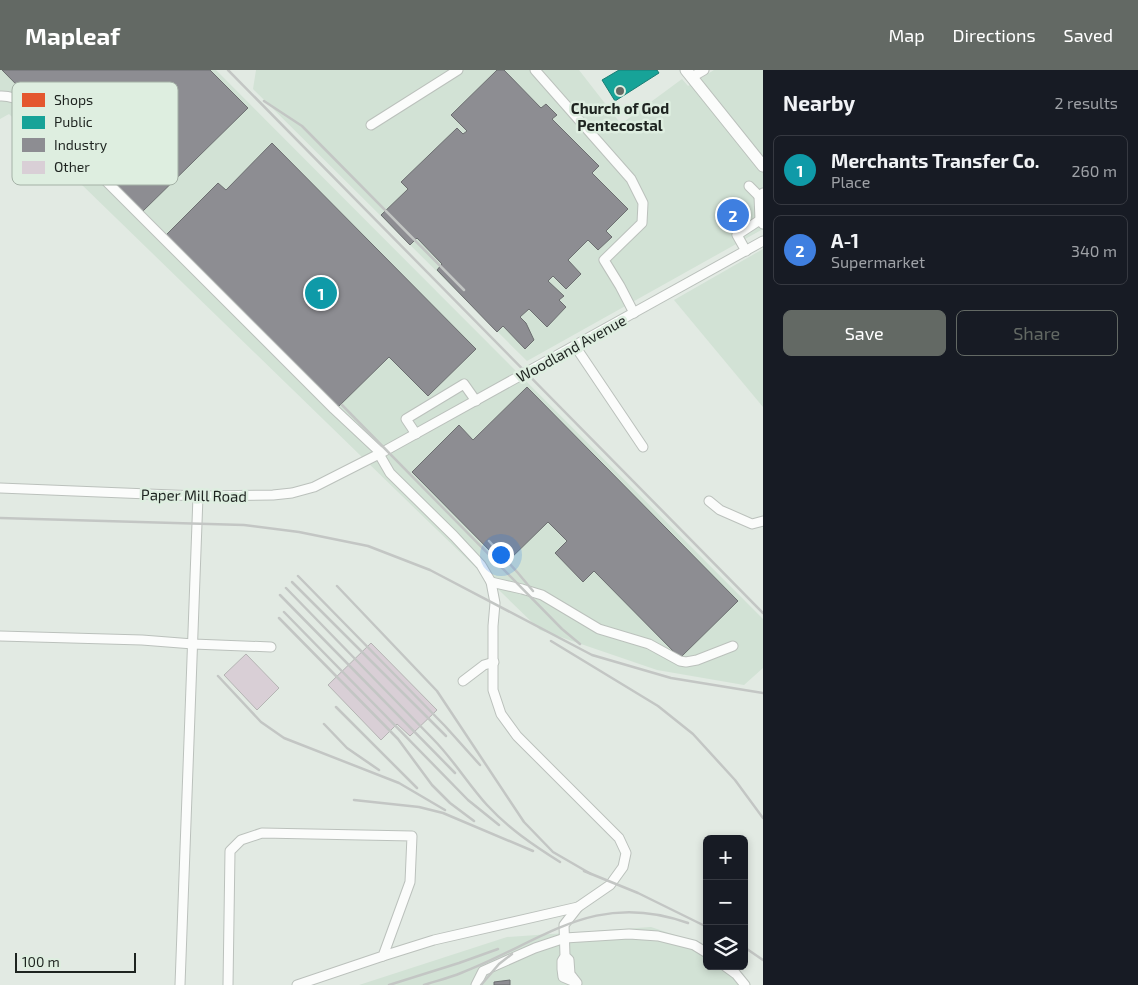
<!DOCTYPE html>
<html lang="en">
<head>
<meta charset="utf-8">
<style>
  :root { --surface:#171b24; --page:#20242c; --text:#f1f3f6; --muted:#9ea1a6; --line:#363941; --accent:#636964 }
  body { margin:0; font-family:"Exo 2",sans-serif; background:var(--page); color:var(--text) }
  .controls { position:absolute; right:15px; bottom:15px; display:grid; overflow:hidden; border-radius:8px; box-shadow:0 2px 8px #0003 }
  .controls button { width:45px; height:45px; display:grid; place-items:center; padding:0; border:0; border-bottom:1px solid var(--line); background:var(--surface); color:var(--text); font:25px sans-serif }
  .scale { position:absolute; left:15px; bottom:12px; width:121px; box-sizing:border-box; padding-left:5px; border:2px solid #1e2420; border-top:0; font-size:14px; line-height:18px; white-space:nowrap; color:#1e2420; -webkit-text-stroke:4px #deeee0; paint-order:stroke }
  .you { position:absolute; left:500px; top:484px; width:18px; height:18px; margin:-12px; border:4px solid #fff; border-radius:50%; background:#1a73e8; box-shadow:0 0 0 8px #1a73e833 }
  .badge { display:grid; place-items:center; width:32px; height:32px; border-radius:50%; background:var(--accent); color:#fff; font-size:16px; font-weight:700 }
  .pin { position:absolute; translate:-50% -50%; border:2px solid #fff; box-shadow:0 1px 5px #0006 }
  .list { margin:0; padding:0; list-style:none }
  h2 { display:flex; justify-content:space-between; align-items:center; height:65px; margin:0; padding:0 20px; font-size:21px }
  h2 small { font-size:16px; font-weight:400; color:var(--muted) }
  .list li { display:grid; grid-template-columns:32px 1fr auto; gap:15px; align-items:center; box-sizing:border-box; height:70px; margin:0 10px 10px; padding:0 10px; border:1px solid var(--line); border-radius:8px }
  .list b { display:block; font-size:19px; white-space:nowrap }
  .list p { margin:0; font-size:16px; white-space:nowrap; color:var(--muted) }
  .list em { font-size:16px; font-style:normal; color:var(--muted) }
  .actions { display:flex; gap:10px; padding:15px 20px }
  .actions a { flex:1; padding:11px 0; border:1px solid var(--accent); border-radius:8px; text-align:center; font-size:18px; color:var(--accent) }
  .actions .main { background:var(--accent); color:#fff }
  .icon { flex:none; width:28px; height:28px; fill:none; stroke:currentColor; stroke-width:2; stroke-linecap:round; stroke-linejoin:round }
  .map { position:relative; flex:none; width:763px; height:915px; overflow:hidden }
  header { display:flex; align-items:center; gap:30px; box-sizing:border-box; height:70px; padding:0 25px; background:var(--accent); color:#fff }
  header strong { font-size:24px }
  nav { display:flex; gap:28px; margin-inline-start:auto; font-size:18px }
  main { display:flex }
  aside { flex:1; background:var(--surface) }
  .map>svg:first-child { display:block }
</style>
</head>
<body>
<header>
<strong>Mapleaf</strong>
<nav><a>Map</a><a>Directions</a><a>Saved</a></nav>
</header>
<main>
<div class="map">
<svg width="763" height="915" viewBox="0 0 763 915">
  <rect width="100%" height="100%" fill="#e2eae3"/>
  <g fill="#d2e2d5">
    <path d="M0,0H216L763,549V598L744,615L657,600L540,560L9,44L0,49Z"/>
    <path d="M256,0H579L621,54L682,9L688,16L714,0H763V159L527,291L253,19Z"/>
    <path d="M763,179V337L674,230Z"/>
    <path d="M651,857L702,874L707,878V896H732L751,915H359L507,867Z"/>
  </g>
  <path fill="#e4572e" stroke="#a9482a" d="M735,132L746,146L731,158L719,144Z"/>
  <path fill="#17a398" stroke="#197d74" d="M619,0H657L659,3L615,31L602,10Z"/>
  <g fill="#8d8d92" stroke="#6c6e70">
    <path d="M2,0H210L248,38L142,142Z"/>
    <path d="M497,0H504L541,38L546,34L557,45L552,49L599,96L592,103L628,139L606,161L612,167L598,180L588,170L568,190L581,204L566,219L553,206L548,211L564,226L559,230L566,237L547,257L529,239L520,247L526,253L534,270L525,279L503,256L497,262L437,200L442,194L417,168L410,175L381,145L408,119L401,112L457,58L463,64L467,61L451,45Z"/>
    <path d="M272,73L476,279L428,326L389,287L336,339L165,166L218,113L226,120Z"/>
    <path d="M527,317L738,531L680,588L594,501L583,512L555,483L567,471L548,452L504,495L412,402L459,355L473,370Z"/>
    <path d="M510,910V915H494V912Z"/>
  </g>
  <g fill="#d9cfd6" stroke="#b4b4b3">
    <path d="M371,573L437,640L410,666L397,654L381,670L328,615Z"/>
    <path d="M246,584L279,618L257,640L224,605Z"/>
  </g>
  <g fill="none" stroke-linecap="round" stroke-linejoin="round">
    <defs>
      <g id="minor">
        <path d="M535,0L631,109L643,133L642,153L604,190L620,216L634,243"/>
        <path d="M692,7L704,0"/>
        <path d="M0,26C22,25 37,43 52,57L334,339L381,383"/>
        <path d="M371,55L458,0"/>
        <path d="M749,116L759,126"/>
        <path d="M763,154L760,150L759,126L763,123"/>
        <path d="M746,181L737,165L760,150"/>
        <path d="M575,276L643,377"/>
        <path d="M416,364L406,349L464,314L476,331"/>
        <path d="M379,384L390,403L454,466L481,495L491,512L495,533L493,556V620L501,644L517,666L619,768L626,783L623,797L610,815L578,837L434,870L383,886"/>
        <path d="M0,418L198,426L273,425L292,423L314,417L381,383L763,171"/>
        <path d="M709,431L720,440L752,454L763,451"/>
        <path d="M491,512L522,519L542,525L599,559L649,574L680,591L686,592L697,590L733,576"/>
        <path d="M0,566L142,570L193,574L271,577"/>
        <path d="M463,611L484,595L494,592"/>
        <path d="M565,886L569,890L570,904L577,913L563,907L562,899V891L565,886L564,855L578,837"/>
        <path d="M725,896L736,904L745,915"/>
        <path d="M180,915L198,426"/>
        <path d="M228,915L230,781L241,770L262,763L412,766L410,812L383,886L297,915"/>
        <path d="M476,915L483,901L535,878L565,868L629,864L658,866L694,875L707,883"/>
      </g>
      <path id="major" d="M686,0L763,96"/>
    </defs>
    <use href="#minor" stroke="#bbc1bc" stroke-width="11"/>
    <use href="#major" stroke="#bbc1bc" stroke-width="13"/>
    <use href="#minor" stroke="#fbfcfb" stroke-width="9"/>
    <use href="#major" stroke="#fbfcfb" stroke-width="11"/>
    <g stroke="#c3c6c4" stroke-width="2.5">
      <path d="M228,0L763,543"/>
      <path d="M264,31L302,56L464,220"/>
      <path d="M342,335L562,559L580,574"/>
      <path d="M0,448L244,455L299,462L368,476L430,500L592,585L671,608L763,623"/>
      <path d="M489,471L518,503L533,521"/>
      <path d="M298,506L445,656L480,695"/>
      <path d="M292,512L446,666"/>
      <path d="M337,516L437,621L524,752L553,782L591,804"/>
      <path d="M286,518L433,669C453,689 468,714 487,735C508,758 533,775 560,792"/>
      <path d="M280,525L455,703"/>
      <path d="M284,542L468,730L499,755"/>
      <path d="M279,548L398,669L432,715L450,733L474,751"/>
      <path d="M551,571L658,636L693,664L735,710L763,748"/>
      <path d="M218,606L261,652L284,668L399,713L445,740"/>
      <path d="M336,637L417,718"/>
      <path d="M324,654L347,678L379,700"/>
      <path d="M354,730L419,737L443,743L533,781"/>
      <path d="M584,801L638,823L707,857"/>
      <path d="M744,877L763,890"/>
      <path d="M389,915L459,893L498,879"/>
      <path d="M424,915C436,911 449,908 461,903C542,872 594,819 688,853"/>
      <path d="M481,915L499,894L512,884"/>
    </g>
  </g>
  <circle fill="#636964" stroke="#deeee0" stroke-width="2" cx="620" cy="21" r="5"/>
  <g text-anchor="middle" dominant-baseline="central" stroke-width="5" stroke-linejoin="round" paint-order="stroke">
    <g font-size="15" font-weight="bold" fill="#1e2420" stroke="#deeee0">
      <text x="620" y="38">Church of God<tspan x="620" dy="17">Pentecostal</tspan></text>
    </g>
    <g font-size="15" fill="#1e2420" stroke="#deeee0">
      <text transform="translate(571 278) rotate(-29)">Woodland Avenue</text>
      <text transform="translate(194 425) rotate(1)">Paper Mill Road</text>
    </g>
  </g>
  <rect x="12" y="12" width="166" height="103" rx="8" fill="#deeee0" stroke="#a4b1a6" stroke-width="1"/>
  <rect x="22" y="23" width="23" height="14" fill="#e4572e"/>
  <rect x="22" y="46" width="23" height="13" fill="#17a398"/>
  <rect x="22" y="68" width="23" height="14" fill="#8d8d92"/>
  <rect x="22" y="91" width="23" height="13" fill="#d9cfd6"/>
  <g font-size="14" fill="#1e2420">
    <text x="54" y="35">Shops</text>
    <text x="54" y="57">Public</text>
    <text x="54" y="80">Industry</text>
    <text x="54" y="102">Other</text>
  </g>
</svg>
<div class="controls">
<button>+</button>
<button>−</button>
<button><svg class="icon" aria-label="layers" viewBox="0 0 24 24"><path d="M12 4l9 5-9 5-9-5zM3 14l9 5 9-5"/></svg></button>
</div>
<div class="scale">100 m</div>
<div class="you"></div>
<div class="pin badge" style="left:321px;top:223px;background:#0f9aa8">1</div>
<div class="pin badge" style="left:733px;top:145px;background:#3f7fe0">2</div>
</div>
<aside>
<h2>Nearby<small>2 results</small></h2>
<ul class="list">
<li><span class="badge" style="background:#0f9aa8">1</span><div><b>Merchants Transfer Co.</b><p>Place</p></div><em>260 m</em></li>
<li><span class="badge" style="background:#3f7fe0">2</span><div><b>A-1</b><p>Supermarket</p></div><em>340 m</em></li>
</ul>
<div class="actions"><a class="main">Save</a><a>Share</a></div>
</aside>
</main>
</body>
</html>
